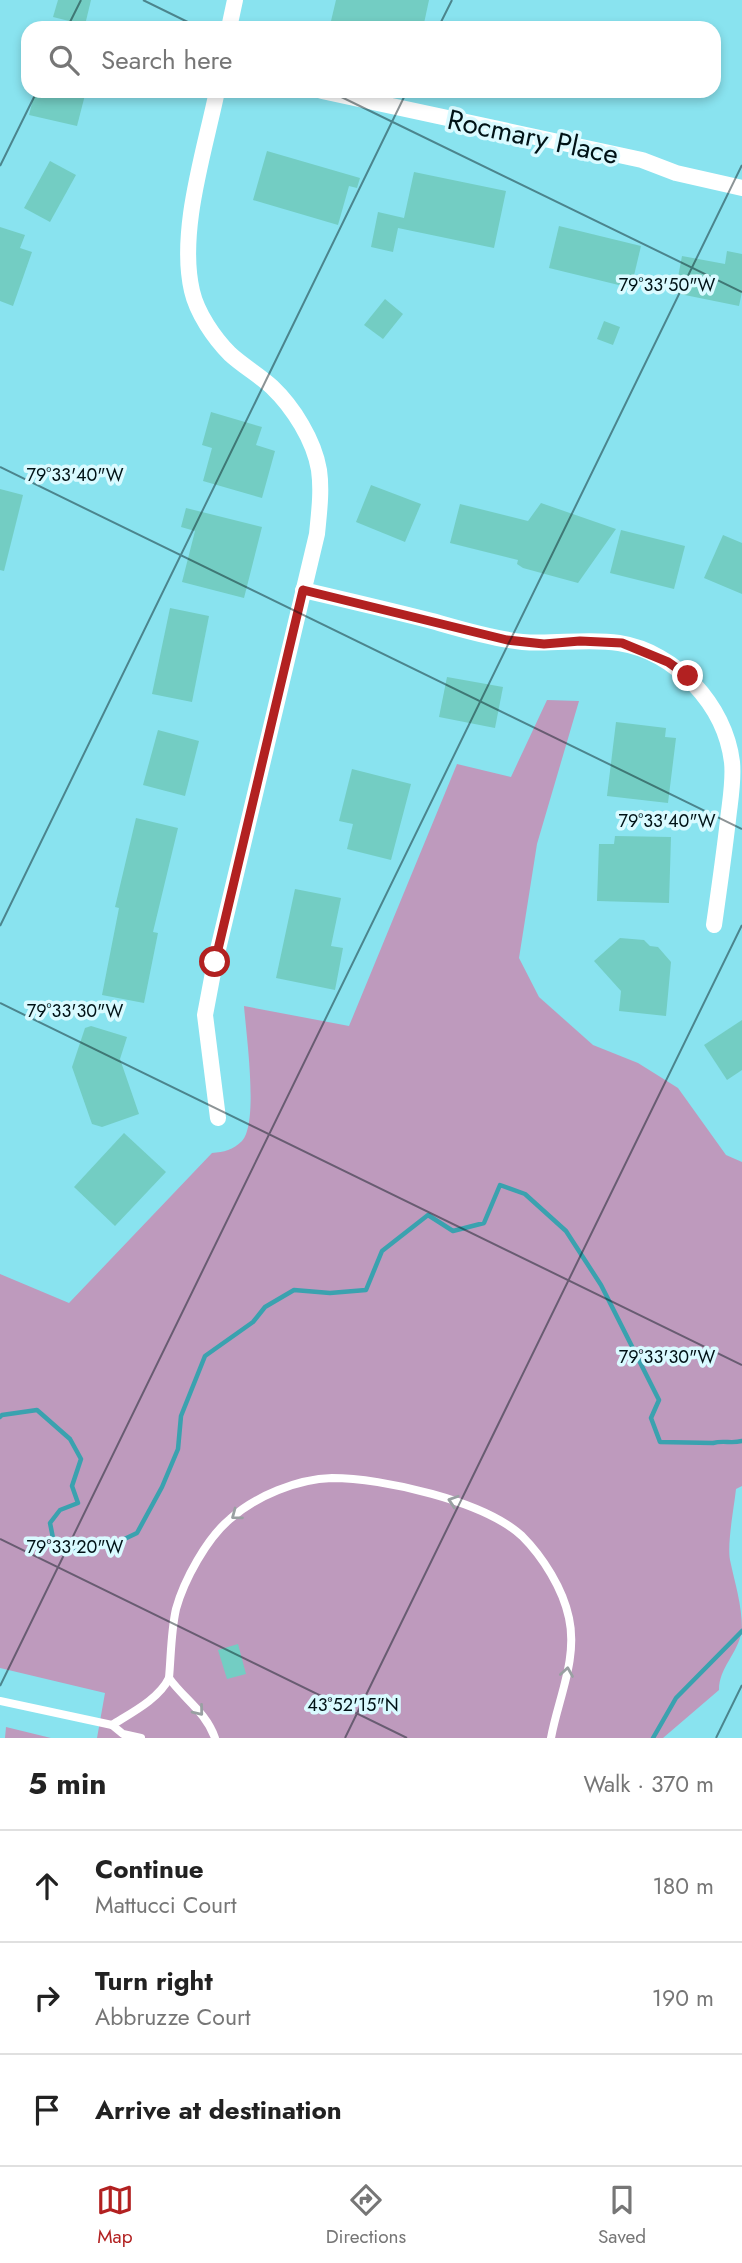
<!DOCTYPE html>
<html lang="en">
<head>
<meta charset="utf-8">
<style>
  :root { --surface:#fff; --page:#f6f6f6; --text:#222; --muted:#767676; --line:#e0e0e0; --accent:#b22121 }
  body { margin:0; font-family:Jost,sans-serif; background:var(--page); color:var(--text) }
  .stop { position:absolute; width:21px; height:21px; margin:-16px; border:5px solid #b22121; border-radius:50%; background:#fff }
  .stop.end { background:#b22121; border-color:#fff; box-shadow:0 2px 7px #0008 }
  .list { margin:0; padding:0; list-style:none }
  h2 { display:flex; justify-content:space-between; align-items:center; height:91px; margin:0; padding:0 28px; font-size:30px }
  h2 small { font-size:23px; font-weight:400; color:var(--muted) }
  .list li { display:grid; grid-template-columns:46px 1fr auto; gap:21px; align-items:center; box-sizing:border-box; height:112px; padding:0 28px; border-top:2px solid var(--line) }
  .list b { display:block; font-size:26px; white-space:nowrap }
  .list p { margin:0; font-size:23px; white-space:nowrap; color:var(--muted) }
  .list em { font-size:23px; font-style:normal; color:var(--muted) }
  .icon { flex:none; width:38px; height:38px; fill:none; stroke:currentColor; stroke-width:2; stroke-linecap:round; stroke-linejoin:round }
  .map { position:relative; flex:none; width:742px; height:1738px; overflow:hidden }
  .search { position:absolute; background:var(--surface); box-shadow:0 4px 10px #0003; left:21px; right:21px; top:21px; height:77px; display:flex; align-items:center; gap:18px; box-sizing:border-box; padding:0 24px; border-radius:21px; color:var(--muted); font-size:26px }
  .sheet { height:427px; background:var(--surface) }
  nav { display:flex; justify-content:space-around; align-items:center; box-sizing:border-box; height:98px; border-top:2px solid var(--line); background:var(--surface); font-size:19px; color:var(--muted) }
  nav a { display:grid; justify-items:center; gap:4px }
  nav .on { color:var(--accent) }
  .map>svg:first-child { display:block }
</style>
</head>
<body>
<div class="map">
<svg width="742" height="1738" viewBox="0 0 742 1738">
  <rect width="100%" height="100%" fill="#89e3ef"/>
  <g fill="#be9abd">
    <path d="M547,700L579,701L537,844L519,958L539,997L593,1045L638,1063L678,1088L726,1155L742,1162V1486L736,1489C734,1508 727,1543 730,1560C735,1584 742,1604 742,1630C738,1654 719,1667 719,1690L663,1738H97L105,1693L0,1668V1274L69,1303L212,1153C224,1152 233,1150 242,1141C259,1123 246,1033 244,1006L349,1026L457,764L511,777Z"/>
    <path d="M6,1727L51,1738H5Z"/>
  </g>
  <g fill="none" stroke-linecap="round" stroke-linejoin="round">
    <g stroke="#3aa2af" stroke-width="4.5">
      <path d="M0,1417L2,1415L37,1410L70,1439L81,1459L72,1486L78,1503L60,1510L50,1523L54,1543L77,1549L114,1544L137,1533L162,1487L178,1449L181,1416L205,1356L253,1322L265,1307L294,1290L330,1293L366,1290L382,1251L428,1215L453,1231L484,1223L500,1185L525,1194L566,1231L601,1285L659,1400L651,1418L660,1442L713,1443C724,1440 731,1444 742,1441"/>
      <path d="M653,1738L676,1698L742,1631"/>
    </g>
  </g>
  <g fill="#73cdc3">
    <path d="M58,0H91L85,25L53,17Z"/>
    <path d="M336,0H429L423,28H365L331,21Z"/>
    <path d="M35,91H86L77,126L29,115Z"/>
    <path d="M267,151L360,178L357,188L349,186L338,225L253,200Z"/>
    <path d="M50,161L76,175L50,222L24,208Z"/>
    <path d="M414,172L506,191L494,248L398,228L393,252L371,247L378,212L404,218Z"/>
    <path d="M559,226L641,246L631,288L549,268Z"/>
    <path d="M0,227L25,235L20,248L32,252L13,306L0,301Z"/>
    <path d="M727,251L742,254V292L739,306L675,293L682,256L725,264Z"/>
    <path d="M385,299L403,314L383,339L364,325Z"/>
    <path d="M604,321L620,327L613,345L597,339Z"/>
    <path d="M211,412L262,427L256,445L275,451L262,498L203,481L212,448L202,445Z"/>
    <path d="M371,485L421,504L405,542L356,522Z"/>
    <path d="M0,489L23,495L4,571L0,570Z"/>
    <path d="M541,503L616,529L578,583L523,568L517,564L518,560L450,543L460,504L528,521Z"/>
    <path d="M186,508L262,527L244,598L182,582L195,531L181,527Z"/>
    <path d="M621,530L685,546L674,589L610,573Z"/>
    <path d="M723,535L742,543V594L704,578Z"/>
    <path d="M170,608L209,616L192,702L152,694Z"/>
    <path d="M447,677L503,687L495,728L439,717Z"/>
    <path d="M616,722L666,728L665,737L676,738L668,803L607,796Z"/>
    <path d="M158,730L199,741L185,796L143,785Z"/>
    <path d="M352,769L411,784L391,860L347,849L353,824L339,821Z"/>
    <path d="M136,818L178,828L153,932L158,933L144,1003L102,995L119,908L115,907Z"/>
    <path d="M615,836L671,837L669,903L597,901L599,844H614Z"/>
    <path d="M295,889L341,898L331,946L343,948L335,990L276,978Z"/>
    <path d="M620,938L644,940L650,946L658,947L671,962L666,1016L619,1011L621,991L594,961Z"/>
    <path d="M742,1020V1070L727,1080L704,1045Z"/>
    <path d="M91,1026L127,1037L120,1059L139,1114L102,1127L92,1124L72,1067L85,1028Z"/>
    <path d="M124,1133L166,1172L115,1226L74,1187Z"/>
    <path d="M238,1644L246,1674L227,1679L218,1650Z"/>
  </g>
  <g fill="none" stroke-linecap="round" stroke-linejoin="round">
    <g stroke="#fff" stroke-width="8">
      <path d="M0,1701L112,1725"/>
      <path d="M141,1738L123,1734L112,1725C131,1713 159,1699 169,1678"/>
      <path d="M215,1738C206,1712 184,1699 169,1678C171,1656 171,1631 176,1609C184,1580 207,1538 230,1519C256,1496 297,1479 332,1478C383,1478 484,1501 522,1536C543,1557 563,1589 569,1618C578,1659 558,1699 551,1738"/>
    </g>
    <g stroke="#fff" stroke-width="16">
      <path d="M229,28L235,0"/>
      <path d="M217,91C205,150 178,231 192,291C197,313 214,338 230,354C243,366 259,375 272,387C293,407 314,440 319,470C322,491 319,513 317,534L215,962L205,1015L218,1118"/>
      <path d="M322,91L642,160L676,173L742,188"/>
      <path d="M303,590C346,600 389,610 432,621C457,628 483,636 509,640C546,647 582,637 619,643C676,652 725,705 732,762C734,781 730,801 728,820C724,855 719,890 714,925"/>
    </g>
  </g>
  <defs><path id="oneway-chevron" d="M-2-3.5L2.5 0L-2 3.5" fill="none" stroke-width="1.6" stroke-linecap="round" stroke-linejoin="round" transform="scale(1.75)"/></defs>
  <g stroke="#99a0a2">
    <use href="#oneway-chevron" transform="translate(453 1501) rotate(-162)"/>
    <use href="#oneway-chevron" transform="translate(236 1515) rotate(143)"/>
    <use href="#oneway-chevron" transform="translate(567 1672) rotate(-81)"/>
    <use href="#oneway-chevron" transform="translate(199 1711) rotate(51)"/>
  </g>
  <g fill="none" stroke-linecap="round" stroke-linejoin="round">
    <path stroke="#b22121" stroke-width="9" d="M215,962L303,590L507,640L544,644L580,641L622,643L668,662L688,676"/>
  </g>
  <path fill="none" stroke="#001216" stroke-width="2" stroke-opacity="0.45" d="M143,0L200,28M67,28L81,0M438,28L452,0M329,91L742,292M0,166L37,91M0,467L742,829M0,926L407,91M0,1003L742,1365M0,1539L407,1738M0,1686L742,165M345,1738L742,925M716,1738L742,1685"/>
  <g text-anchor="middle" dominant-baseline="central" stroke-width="7" stroke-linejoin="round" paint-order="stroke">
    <g font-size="28" fill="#001216" stroke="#d9faff">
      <text transform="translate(533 137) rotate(12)">Rocmary Place</text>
    </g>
  </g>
  <g font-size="18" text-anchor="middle" fill="#001216" stroke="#d9faff" stroke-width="7" stroke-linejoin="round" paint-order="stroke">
    <text x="667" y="291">79°33'50"W</text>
    <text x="75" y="481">79°33'40"W</text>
    <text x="667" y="827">79°33'40"W</text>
    <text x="75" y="1017">79°33'30"W</text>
    <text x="667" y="1363">79°33'30"W</text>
    <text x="75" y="1553">79°33'20"W</text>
    <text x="353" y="1711">43°52'15"N</text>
  </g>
</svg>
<div class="stop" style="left:215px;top:962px"></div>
<div class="stop end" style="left:688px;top:676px"></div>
<div class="search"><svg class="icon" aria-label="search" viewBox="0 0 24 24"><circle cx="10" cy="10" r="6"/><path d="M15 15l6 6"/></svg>Search here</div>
</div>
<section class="sheet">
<h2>5 min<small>Walk · 370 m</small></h2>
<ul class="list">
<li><svg class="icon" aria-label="ahead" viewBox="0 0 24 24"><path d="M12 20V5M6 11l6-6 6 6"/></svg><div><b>Continue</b><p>Mattucci Court</p></div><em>180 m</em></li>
<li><svg class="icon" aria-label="right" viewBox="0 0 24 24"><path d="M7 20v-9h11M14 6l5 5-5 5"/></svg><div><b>Turn right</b><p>Abbruzze Court</p></div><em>190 m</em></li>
<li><svg class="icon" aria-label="arrive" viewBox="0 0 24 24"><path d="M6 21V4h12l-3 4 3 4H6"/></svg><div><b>Arrive at destination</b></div></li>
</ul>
</section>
<nav>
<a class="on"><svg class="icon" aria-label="map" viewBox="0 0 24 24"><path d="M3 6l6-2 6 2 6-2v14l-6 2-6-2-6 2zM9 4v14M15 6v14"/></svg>Map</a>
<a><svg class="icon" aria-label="directions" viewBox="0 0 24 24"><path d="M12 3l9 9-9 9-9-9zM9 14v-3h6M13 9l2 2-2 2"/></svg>Directions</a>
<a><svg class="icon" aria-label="saved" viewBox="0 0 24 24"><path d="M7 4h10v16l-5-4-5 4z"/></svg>Saved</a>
</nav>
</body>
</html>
